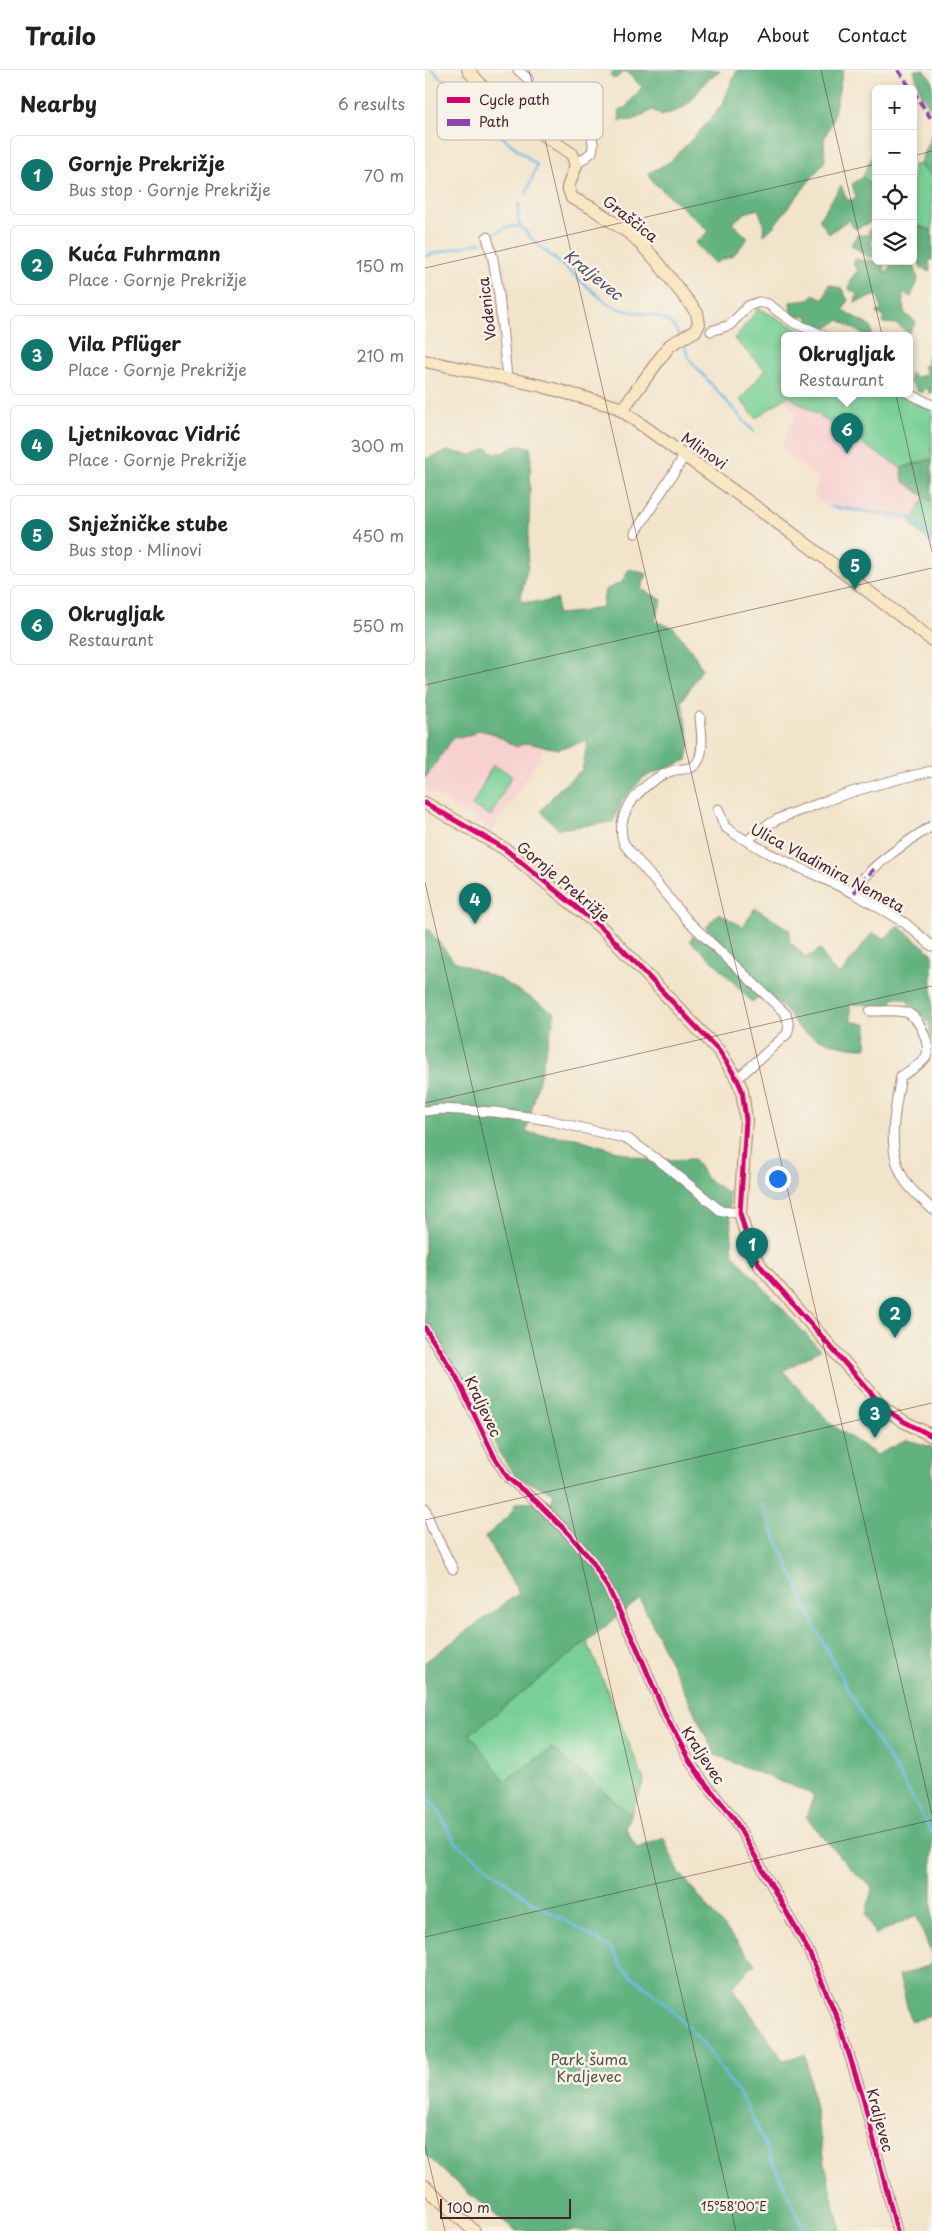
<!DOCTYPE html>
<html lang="en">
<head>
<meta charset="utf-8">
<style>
  :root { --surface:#fff; --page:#f6f6f6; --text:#202124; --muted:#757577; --line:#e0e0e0; --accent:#0f766e }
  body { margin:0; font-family:"Playpen Sans",sans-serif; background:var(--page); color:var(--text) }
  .controls { position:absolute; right:15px; top:15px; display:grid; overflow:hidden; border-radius:8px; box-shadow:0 2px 8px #0003 }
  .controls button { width:45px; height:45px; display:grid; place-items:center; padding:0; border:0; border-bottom:1px solid var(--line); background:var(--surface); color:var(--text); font:25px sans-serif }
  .scale { position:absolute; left:15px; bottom:12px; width:131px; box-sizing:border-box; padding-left:5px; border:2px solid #4a1f2b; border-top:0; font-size:14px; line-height:18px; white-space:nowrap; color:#4a1f2b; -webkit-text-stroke:4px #f7f3e8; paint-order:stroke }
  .you { position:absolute; left:352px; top:1108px; width:18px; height:18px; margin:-12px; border:4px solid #fff; border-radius:50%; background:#1a73e8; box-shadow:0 0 0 8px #1a73e833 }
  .badge { display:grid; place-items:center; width:32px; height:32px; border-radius:50%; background:var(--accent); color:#fff; font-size:16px; font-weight:700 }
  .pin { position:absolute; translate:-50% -41px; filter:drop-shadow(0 1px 2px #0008) }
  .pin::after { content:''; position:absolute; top:26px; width:18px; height:15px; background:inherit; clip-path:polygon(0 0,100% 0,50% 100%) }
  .popup { position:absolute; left:356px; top:262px; width:132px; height:65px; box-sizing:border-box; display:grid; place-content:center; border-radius:8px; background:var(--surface); filter:drop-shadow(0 1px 4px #0005); font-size:16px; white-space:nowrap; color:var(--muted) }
  .popup b { font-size:19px; color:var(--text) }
  .popup::after { content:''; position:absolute; left:50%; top:100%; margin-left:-10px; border:10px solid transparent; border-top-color:var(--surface) }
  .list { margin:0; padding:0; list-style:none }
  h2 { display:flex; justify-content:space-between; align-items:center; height:65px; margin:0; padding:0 20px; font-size:21px }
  h2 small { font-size:16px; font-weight:400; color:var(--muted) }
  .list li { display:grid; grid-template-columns:32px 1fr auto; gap:15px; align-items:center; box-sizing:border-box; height:80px; margin:0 10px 10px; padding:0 10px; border:1px solid var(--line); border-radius:8px }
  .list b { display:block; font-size:19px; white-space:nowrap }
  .list p { margin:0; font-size:16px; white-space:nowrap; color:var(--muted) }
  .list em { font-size:16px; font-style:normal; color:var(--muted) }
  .icon { flex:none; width:28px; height:28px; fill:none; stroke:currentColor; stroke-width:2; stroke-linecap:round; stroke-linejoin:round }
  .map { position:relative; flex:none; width:507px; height:2161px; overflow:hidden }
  header { display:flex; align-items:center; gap:30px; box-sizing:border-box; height:70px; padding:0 25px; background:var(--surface); border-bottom:1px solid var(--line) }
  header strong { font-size:24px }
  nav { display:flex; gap:28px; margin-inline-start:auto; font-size:18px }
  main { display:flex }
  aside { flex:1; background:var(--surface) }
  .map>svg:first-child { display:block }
</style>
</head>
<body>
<header>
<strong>Trailo</strong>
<nav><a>Home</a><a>Map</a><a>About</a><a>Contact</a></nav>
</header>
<main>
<aside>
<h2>Nearby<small>6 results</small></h2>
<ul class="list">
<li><span class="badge">1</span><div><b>Gornje Prekrižje</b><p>Bus stop · Gornje Prekrižje</p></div><em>70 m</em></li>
<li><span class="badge">2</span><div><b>Kuća Fuhrmann</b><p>Place · Gornje Prekrižje</p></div><em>150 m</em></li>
<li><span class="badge">3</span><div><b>Vila Pflüger</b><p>Place · Gornje Prekrižje</p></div><em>210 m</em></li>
<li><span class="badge">4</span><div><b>Ljetnikovac Vidrić</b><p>Place · Gornje Prekrižje</p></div><em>300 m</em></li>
<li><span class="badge">5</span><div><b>Snježničke stube</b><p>Bus stop · Mlinovi</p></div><em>450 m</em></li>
<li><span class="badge">6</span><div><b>Okrugljak</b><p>Restaurant</p></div><em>550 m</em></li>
</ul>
</aside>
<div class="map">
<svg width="507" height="2161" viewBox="0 0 507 2161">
  <rect width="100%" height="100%" fill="#f7f3e8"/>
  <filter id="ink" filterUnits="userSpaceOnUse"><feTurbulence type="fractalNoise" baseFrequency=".02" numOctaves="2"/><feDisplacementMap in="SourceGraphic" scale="10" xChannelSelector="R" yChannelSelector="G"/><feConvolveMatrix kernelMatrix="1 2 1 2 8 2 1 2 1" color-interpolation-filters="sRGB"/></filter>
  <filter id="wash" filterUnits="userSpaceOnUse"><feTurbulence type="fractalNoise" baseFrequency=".0096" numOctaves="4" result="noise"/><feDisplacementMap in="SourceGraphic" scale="20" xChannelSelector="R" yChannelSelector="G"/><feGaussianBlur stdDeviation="1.12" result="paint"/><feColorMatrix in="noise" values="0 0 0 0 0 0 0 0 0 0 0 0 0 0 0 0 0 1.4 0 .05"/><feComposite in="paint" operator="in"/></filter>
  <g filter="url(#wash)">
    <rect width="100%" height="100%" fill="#f2e4ca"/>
    <g fill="#f7d0cf">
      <path d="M363,326L476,398L478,411L500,427L485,453L401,437L387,423L395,410L356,379L363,360L372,343L358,328Z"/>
      <path d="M28,648L120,679L67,760L0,719V670Z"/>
    </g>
    <g fill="#78d096" stroke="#617860">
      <path d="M451,77V120L438,107Z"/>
      <path d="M488,95H494L507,105V161L494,156L488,158Z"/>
      <path d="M334,238L383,265H360V323H477L507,338V389L476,398L363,326L331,348L315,330L340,300L309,269Z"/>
      <path d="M500,427L507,432V474L485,453Z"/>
      <path d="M68,695L87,705L66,746L47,736Z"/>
      <path d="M162,1571L219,1710L206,1745L127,1678L80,1711L44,1664Z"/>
    </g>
    <g fill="#62b27f" stroke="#566855">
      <path d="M189,0H296L280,12L267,30L256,39L237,46L228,40L208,50L195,51L194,40L201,37L217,17L200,1L190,9L185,5Z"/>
      <path d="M312,0H418L408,49L399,69L400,91L347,158L339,165L338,152L333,139L320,143L307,153L323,168L308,186L289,193L270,173L284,161L227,111L224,103L246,91L285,50L298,33Z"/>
      <path d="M489,0H499L507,10V40L496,25Z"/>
      <path d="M507,62V106L494,95Z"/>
      <path d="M438,107L451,120V150L430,159L423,150L404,164L394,149L416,116L422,130H427L431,127L427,114Z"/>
      <path d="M494,156L507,161V190H504L505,202L496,198L493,188L488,185V158Z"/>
      <path d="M445,159H451V170L448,168L446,172L451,185L445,188L426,175L432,165H443Z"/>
      <path d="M430,189C441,192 451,190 459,192V202L465,200V191L488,190L493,210L486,227L477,222L480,244L491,252L484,263L471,254L458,253V246L451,243L456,240L453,225L430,232L432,224L424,219L426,209L433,200L428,195Z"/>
      <path d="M404,214L417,219L423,230L418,240L446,257L447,265H439L414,250L401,259L385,254L382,246H366L365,232L384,230L388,224L399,229Z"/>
      <path d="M507,283V323H504L503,317L497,323L492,321L487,313H485V303L491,307L502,304L498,296L502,295V287Z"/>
      <path d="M91,376L105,377L106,383L103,495L95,531L118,532L132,529V544L155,542L177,537L180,520L197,512L204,499L222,504L216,519L237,530L230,551L249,558L270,586L277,599L257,631L265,673L262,690L219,707L198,729L188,752L133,759L116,741L133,720L157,700L163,670L133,679L101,673L91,677L70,664L54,660L44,666L29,667L0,708L2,608L0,603V389L23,381L48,385L63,378L66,382L77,383Z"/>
      <path d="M507,389V432L478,411L476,398Z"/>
      <path d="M330,838L365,860L364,871L381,887L388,884L395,879L404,896L415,905L447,863L460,868L473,856L507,883V976L504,953L480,929L469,927L466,936L425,934L426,951L442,955L441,978C423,979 388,970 374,958C370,955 368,949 365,945C358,937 350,930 342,923L327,932L293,896L265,871L268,866L278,872L290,865L281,858L294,843L318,857Z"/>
      <path d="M3,859L29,891L76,910L130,943L101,1063L151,1068L222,1090L269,1089L282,1109L304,1123L308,1184L395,1280L358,1301L406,1354L452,1385L482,1370L507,1377V1886L491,1845L450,1865L441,1844L447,1818L423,1796L381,1747L389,1725L290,1685L215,1529L45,1664L80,1711L127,1678L206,1745L200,1757L212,1778L238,1767L254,1802L330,1894L307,1917L358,1990L380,1985L405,2119L416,2161H90L38,2119L0,2084V1592L94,1523L60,1467L84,1446L91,1433L127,1432V1422L91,1407L74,1383L59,1350L13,1268L0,1252V862Z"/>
      <path d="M507,1894V1946L486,1951L474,1906Z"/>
    </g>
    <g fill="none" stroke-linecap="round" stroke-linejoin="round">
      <g stroke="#6fbae8" stroke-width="2.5">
        <path d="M7,0L81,70L112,95L101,124"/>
        <path d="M94,133L93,150L95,156"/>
        <path d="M70,163L79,158L95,156L111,173L183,234C206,248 241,236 254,265"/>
        <path d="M0,186L57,172"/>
        <path d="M258,272L264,288L271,297L329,362"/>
        <path d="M406,437L484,447L507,468"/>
        <path d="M336,1434L392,1561L440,1651L479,1713L507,1763"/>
        <path d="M0,1723L12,1738L29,1771L106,1831L162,1863L187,1879L197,1898L240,1933L276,1971L321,2034L380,2161"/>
      </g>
    </g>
  </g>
  <g filter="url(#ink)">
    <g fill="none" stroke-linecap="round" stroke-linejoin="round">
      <defs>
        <g id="street">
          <path d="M93,0L103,9"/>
          <path d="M126,32C144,41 174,57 167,82L151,95"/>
          <path d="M62,167L68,189L74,225L82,308"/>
          <path d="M286,261L305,255L323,236L334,232L343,234L369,253L398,265"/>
          <path d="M483,323L507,335"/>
          <path d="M210,463L260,385"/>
          <path d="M275,647C276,659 280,683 272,693C266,701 255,698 247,701C219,710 187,744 199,774L263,851L361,944L364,957L362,964L312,1009"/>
          <path d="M293,739L300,757L310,764L343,783L429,823L480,853L507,876"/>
          <path d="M323,771C340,751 366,744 390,735C428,720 467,710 507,701"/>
          <path d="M429,823C437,801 486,769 507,756"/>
          <path d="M445,941C456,941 469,940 480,942C494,945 507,976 501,987C496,995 484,1001 476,1006C470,1041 459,1083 483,1115C490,1124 499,1131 507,1139"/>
          <path d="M0,1041L15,1039L70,1042L123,1050L203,1069L240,1095L296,1141L315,1143"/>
          <path d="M0,1258L31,1306L69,1386L83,1408L111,1431L144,1464L167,1491L184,1520L212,1578L241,1647L263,1688L276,1708L308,1747L384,1882L413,1950L438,2028L472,2161"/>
          <path d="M0,1438L7,1458L28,1499"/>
        </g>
        <g id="secondary">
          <path d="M43,0L64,24L87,44L147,84L151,95L143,117L147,128L167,138L207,165L231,190L272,243L274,254L270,261L245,275L197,340"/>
          <path d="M0,291L117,316L192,337L364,461L507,570"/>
          <path d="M0,733L80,779L179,860L294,981L312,1009L317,1020L321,1050L315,1143L325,1179L336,1197L459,1338L478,1351L507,1366"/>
          <path d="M0,2116L49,2161"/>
        </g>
      </defs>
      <use href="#street" stroke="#9e827a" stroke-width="11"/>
      <use href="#secondary" stroke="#9e827a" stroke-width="14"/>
      <use href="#street" stroke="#fff" stroke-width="9"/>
      <use href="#secondary" stroke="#f9e7c3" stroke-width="12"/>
      <g stroke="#8e44ad" stroke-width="4" stroke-dasharray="8 4" stroke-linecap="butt">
        <path d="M473,0L486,19"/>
        <path d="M488,21L507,50"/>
        <path d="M429,823L435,812L449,799"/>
      </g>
      <defs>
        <g id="cycleway">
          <path d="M0,733L80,779L179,860L294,981L312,1009L317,1020L321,1050L315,1143L325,1179L336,1197L459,1338L478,1351L507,1366"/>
          <path d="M0,1258L31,1306L69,1386L83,1408L111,1431L144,1464L167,1491L184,1520L212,1578L241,1647L263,1688L276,1708L308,1747L384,1882L413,1950L438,2028L472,2161"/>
        </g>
      </defs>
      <use href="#cycleway" stroke="#f7f3e8" stroke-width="8"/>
      <use href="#cycleway" stroke="#d6006c" stroke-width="5"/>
    </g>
  </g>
  <path fill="none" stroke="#4a1f2b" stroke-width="1" stroke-opacity="0.45" d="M104,0L507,1745M396,0L507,482M488,86L507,81M0,198L451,94M0,615L507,498M0,812L311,2161M0,1033L507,916M0,1450L507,1333M0,1867L507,1750M0,2075L20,2161"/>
  <g text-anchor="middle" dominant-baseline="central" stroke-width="5" stroke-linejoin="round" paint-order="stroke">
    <g font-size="15" fill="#4a1f2b" stroke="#f7f3e8">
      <text transform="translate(206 148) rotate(38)">Graščica</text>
      <text transform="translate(61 239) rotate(-97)">Vodenica</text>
      <text transform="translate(280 380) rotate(35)">Mlinovi</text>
      <text transform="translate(403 797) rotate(28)">Ulica Vladimira Nemeta</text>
      <text transform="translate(139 811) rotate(40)">Gornje Prekrižje</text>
      <text transform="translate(59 1336) rotate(65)">Kraljevec</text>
      <text transform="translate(279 1685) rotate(57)">Kraljevec</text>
      <text transform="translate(456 2050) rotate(75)">Kraljevec</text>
    </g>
    <g font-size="15" fill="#58544b" stroke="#f7f3e8">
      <text x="164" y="1988">Park šuma<tspan x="164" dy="17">Kraljevec</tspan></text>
    </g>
    <g font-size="16" font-style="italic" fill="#554e64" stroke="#f7f3e8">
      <text transform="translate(169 204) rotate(39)">Kraljevec</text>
    </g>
  </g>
  <rect x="12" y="12" width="166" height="58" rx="8" fill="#f7f3e8" stroke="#c3b3af" stroke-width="1"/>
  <rect x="22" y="27" width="23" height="6" fill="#d6006c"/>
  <rect x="22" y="49" width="23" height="7" fill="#8e44ad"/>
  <g font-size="14" fill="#4a1f2b">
    <text x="54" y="35">Cycle path</text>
    <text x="54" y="57">Path</text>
  </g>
  <g font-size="12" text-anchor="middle" fill="#4a1f2b" stroke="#f7f3e8" stroke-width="5" stroke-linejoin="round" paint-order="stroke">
    <text x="309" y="2141">15°58'00"E</text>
  </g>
</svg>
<div class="controls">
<button>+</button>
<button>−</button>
<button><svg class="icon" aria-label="locate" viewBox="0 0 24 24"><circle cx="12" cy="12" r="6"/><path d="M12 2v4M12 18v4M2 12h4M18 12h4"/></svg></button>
<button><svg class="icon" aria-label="layers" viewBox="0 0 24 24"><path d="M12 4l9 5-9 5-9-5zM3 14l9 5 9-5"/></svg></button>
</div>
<div class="scale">100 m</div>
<div class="you"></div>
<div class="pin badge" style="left:327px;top:1199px">1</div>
<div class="pin badge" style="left:470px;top:1268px">2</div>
<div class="pin badge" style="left:450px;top:1368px">3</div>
<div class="pin badge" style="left:50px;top:854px">4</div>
<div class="pin badge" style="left:430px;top:520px">5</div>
<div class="pin badge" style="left:422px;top:384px">6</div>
<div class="popup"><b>Okrugljak</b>Restaurant</div>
</div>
</main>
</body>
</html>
